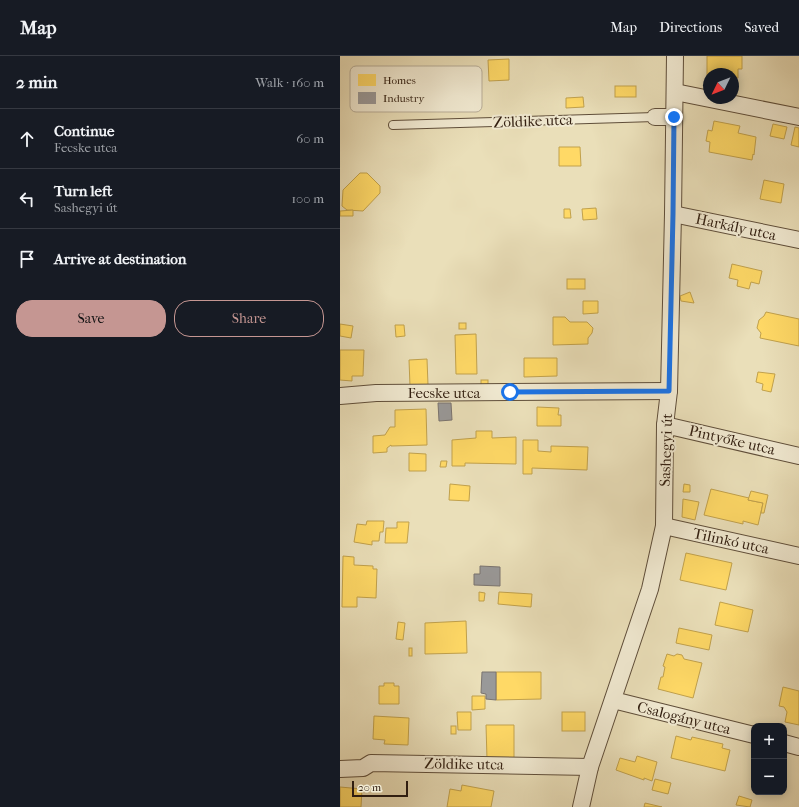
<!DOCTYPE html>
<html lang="en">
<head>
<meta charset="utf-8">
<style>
  :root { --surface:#171b24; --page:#20242c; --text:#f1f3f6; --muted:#9ea1a6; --line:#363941; --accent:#c59692 }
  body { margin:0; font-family:"IM FELL French Canon",serif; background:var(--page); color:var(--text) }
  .controls { position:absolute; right:12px; bottom:12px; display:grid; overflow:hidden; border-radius:8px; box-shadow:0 2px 10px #0003 }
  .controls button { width:36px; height:36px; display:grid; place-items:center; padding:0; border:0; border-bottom:1px solid var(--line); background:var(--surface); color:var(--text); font:20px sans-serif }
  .compass { position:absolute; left:363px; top:12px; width:36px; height:36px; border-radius:50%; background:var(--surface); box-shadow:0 2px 10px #0003; rotate:227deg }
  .scale { position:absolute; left:12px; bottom:10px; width:56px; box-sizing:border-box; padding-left:4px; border:2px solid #311e10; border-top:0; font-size:11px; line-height:14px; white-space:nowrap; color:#311e10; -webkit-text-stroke:3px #f1ead2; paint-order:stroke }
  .stop { position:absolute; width:12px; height:12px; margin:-9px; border:3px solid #1a73e8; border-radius:50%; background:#fff }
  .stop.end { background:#1a73e8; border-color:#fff; box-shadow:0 1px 4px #0008 }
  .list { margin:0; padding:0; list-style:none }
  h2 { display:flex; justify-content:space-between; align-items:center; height:52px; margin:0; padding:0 16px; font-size:17px }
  h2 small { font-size:13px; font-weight:400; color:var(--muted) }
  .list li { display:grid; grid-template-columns:26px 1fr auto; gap:12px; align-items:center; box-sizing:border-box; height:60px; padding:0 16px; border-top:1px solid var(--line) }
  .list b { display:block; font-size:15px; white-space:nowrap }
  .list p { margin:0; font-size:13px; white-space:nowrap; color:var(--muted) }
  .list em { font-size:13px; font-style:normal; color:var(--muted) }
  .actions { display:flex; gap:8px; padding:12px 16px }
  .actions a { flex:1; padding:9px 0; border:1px solid var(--accent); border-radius:16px; text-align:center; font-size:14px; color:var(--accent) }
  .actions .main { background:var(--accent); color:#111 }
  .icon { flex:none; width:22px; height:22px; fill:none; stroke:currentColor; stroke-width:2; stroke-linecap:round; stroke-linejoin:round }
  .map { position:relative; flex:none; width:459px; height:751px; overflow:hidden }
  header { display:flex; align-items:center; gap:24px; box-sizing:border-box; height:56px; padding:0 20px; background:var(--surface); border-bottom:1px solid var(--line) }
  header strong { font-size:19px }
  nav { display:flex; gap:22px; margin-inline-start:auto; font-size:14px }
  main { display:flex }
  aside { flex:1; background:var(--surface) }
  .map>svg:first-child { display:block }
</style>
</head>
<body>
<header>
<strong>Map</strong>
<nav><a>Map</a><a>Directions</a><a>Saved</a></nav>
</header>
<main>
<aside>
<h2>2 min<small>Walk · 160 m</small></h2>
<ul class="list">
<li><svg class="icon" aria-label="ahead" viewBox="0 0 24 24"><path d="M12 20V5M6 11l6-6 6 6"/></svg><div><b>Continue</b><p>Fecske utca</p></div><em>60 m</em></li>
<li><svg class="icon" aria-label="left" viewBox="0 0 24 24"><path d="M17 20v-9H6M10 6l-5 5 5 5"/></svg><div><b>Turn left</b><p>Sashegyi út</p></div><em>100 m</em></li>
<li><svg class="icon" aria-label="arrive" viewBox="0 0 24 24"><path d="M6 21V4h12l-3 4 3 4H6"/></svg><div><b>Arrive at destination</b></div></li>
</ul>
<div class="actions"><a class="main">Save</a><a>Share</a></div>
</aside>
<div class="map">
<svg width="459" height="751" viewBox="0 0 459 751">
  <rect width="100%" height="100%" fill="#eadfb9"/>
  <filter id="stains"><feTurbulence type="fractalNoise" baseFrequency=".005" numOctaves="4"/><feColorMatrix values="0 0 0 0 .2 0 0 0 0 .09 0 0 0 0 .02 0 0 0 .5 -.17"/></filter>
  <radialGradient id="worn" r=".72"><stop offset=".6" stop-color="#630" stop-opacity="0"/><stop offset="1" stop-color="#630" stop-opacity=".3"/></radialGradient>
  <g fill="#ffd966" stroke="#c1a14c">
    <path d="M367,0H402V13H398V22H393V18H369V22H367Z"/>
    <path d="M169,3V24L149,25L148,4Z"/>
    <rect x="275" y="30" width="21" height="11"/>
    <path d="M243,41L244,51L226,52V42Z"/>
    <path d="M374,65L400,70L398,77L416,81L414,99L413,98L412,104L369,96L370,86L366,85L368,74L372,75Z"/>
    <path d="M433,68L447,71L444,83L430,80Z"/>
    <path d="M455,71L459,72V91L451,89Z"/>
    <path d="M219,91H240L241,110H219Z"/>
    <path d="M20,117H27L40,130V137L23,155L7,154L2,150L3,134Z"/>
    <path d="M424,124L444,128L441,147L420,143Z"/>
    <path d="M256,152L257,163L243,164L242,153Z"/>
    <path d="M224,153H230L231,162H224Z"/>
    <path d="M13,154V160H0V155Z"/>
    <path d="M392,208L422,215L419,228L411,226L409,233L397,230L398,224L389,222Z"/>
    <rect x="227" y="223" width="18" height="10"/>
    <path d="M350,236L354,247L341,245L340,240Z"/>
    <path d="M243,245H258V257L243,258Z"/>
    <path d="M426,256L459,263V290L420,282L421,277L417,272L419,264L424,260Z"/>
    <path d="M213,261H225L230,266H247L253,272L252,277L248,282V288L213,289Z"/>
    <rect x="119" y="267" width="7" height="6"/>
    <path d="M0,268L13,270L11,282L0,280Z"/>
    <path d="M55,269H64L65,280L56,281Z"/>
    <path d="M136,278L137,318H116L115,279Z"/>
    <path d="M0,294H24L23,320H12V325L0,324Z"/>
    <path d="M184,302H217V320L184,321Z"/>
    <path d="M87,303L88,329L70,330L69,304Z"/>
    <path d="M418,316L435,318L431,336L422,334L423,328L416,326Z"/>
    <rect x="141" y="324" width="7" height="5"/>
    <path d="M197,351L219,352L218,359H221V370H197Z"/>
    <path d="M86,353L87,389L51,390V389L47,392V396L33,397V380L45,379L50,371H55V354Z"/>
    <path d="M136,375H152V382L176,381V408L125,407V410H112V384L136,382Z"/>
    <path d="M183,384H198V395L211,396V390L248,391L247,414L192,412V418H183Z"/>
    <path d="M69,397L86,398V415H69Z"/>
    <path d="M101,405H107L106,411H100Z"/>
    <path d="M110,428L130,430L129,445L109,444Z"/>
    <path d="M344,428L350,429V436H343Z"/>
    <path d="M371,433L409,442L408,444L423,447L418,469L403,465V468L364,459Z"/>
    <path d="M411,435L428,439L424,457H421L423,447L408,444Z"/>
    <path d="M343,443L359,446L355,464L342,461Z"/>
    <path d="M27,465H44L43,476H40L39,485H32V489L14,486L17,468L26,469Z"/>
    <path d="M57,466H69L67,487H45L46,472H57Z"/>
    <path d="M346,497L392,507L386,534L340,524Z"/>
    <path d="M3,500L14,501V509L33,510V513H37L36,542L17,541V551H2Z"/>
    <path d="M139,536L145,537L144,545H139Z"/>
    <path d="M159,536L192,538L191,551L158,548Z"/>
    <path d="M380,546L413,554L408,576L375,569Z"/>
    <path d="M126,565L127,597L85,598V567Z"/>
    <path d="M58,566L65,567L63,584L56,583Z"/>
    <path d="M339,572L372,579L369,594L336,587Z"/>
    <rect x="69" y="592" width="3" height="8"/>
    <path d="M327,598L334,600L337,598L342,599L344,603L362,607L353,642L318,633L321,621H323L325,611L323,610Z"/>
    <path d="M156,616H201V643L156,644Z"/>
    <path d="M44,627H54V630H59V648H39V630H44Z"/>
    <path d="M443,631L459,635V669L445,666L447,656L444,651L439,650Z"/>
    <path d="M132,640H145V653L132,654Z"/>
    <path d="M117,656H131V674H118Z"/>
    <rect x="222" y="656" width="23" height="19"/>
    <path d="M34,660L69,662L68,689L44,688L45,684L33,683Z"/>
    <path d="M146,669H174V703H147Z"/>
    <rect x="111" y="670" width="5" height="8"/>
    <path d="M336,680L351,684L352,681L383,688L382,692L390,694L385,715L331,702Z"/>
    <path d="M297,700L317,706L312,725L304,722V724L276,714L280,702L295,706Z"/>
    <path d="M315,723L331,727L328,738L312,734Z"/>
    <path d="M122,729L154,735L151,751H107L110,733L121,735Z"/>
    <path d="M0,731L22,733L21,751H0Z"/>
    <path d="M399,740L412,744L410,751L396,749Z"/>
    <path d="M305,747L322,751H304Z"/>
  </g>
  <g fill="#999" stroke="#7a7470">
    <path d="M98,347H111L112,364L99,365Z"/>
    <path d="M140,510L160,511V530L134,529V518H140Z"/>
    <path d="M142,616H156V644L146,643V638L141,637Z"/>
  </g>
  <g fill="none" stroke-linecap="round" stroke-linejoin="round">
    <defs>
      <path id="service" d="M53,69L315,61"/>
      <g id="minor">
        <path d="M335,36L459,61"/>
        <path d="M315,61H334"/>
        <path d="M333,158L459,184"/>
        <path d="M0,340L36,337L329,335"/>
        <path d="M325,369L459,400"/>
        <path d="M324,470L459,500"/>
        <path d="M273,644L414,679"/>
        <path d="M444,687L459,691"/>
        <path d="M0,713L23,712L31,707L250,711"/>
        <path d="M241,751L250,711L310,533L324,470L325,369L329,335L333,158L335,0"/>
      </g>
    </defs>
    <use href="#service" stroke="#5f4e3a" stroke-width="10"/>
    <use href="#minor" stroke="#5f4e3a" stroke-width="18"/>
    <use href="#service" stroke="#f1ead2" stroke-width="8"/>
    <use href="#minor" stroke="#f1ead2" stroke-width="16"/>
  </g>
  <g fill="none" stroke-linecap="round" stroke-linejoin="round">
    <path stroke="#1a73e8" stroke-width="5" d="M170,336L329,335L333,158L334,61"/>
  </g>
  <g text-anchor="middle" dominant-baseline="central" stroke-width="4" stroke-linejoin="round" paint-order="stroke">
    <g font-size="15" fill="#311e10" stroke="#f1ead2">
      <text transform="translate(193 65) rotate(-2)">Zöldike utca</text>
      <text transform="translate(396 171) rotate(12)">Harkály utca</text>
      <text x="104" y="337">Fecske utca</text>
      <text transform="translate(392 384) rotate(13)">Pintyőke utca</text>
      <text transform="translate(326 394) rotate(-88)">Sashegyi út</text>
      <text transform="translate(391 485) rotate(12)">Tilinkó utca</text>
      <text transform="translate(344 662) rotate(14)">Csalogány utca</text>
      <text transform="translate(124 708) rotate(1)">Zöldike utca</text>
    </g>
  </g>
  <rect x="10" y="10" width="132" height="46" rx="6" fill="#f1ead2" stroke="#b7ad98" stroke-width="1"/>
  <rect x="18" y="18" width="18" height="12" fill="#ffd966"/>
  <rect x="18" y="36" width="18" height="12" fill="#999"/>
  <g font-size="11" fill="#311e10">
    <text x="43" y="28">Homes</text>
    <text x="43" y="46">Industry</text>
  </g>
  <rect width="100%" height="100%" filter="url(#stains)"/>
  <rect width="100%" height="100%" fill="url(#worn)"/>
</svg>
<div class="controls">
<button>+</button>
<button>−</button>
</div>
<svg class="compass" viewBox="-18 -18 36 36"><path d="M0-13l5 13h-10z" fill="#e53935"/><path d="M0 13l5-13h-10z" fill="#9ea1a6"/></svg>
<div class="scale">20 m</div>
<div class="stop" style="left:170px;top:336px"></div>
<div class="stop end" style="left:334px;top:61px"></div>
</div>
</main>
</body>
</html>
